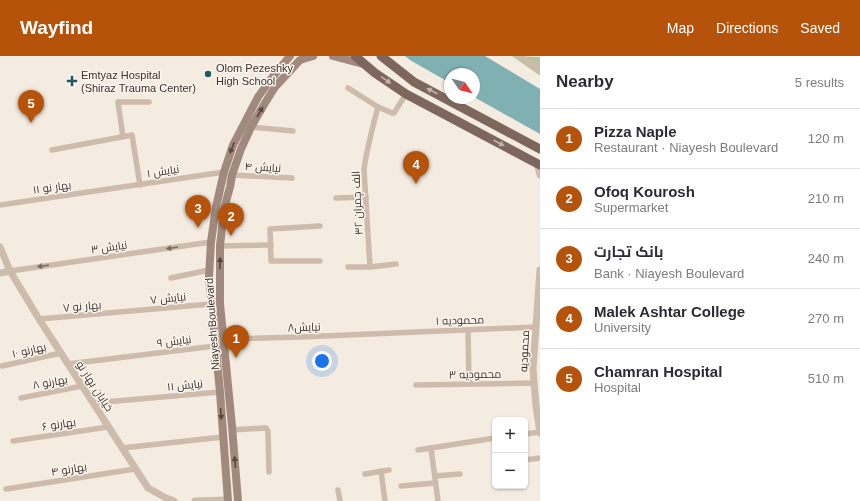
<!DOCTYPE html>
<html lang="en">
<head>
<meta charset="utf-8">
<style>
  :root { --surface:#fff; --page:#f7f7f7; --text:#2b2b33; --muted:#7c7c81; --line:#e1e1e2; --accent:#b45309 }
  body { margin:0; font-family:Helvetica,Cairo,sans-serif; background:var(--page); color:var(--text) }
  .controls { position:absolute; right:12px; bottom:12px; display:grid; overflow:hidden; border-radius:6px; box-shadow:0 1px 3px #0004 }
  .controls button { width:36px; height:36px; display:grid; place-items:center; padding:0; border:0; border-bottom:1px solid var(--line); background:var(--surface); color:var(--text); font:20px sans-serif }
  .compass { position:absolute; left:444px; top:12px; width:36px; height:36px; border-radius:50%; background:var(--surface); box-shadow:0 1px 3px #0004; rotate:125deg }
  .you { position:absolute; left:322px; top:305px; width:14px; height:14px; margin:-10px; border:3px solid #fff; border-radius:50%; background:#1a73e8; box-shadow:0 0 0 6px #1a73e833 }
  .badge { display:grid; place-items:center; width:26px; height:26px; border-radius:50%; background:var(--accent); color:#fff; font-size:13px; font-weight:700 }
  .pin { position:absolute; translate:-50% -33px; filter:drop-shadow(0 1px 2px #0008) }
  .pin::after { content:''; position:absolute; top:21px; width:14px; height:12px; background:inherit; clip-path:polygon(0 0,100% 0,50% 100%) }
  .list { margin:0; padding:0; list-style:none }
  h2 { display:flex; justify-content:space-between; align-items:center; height:52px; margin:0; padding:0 16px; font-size:17px }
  h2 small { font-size:13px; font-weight:400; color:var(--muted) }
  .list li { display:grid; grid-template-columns:26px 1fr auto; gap:12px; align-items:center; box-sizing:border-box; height:60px; padding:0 16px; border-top:1px solid var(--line) }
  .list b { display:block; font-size:15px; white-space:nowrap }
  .list p { margin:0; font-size:13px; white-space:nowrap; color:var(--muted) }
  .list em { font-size:13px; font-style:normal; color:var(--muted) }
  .map { position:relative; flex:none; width:540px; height:445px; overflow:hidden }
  header { display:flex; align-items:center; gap:24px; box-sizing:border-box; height:56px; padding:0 20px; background:var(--accent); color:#fff }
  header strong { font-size:19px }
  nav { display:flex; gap:22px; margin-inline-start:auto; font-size:14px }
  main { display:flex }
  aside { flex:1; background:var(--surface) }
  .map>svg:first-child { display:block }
</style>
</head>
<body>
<header>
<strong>Wayfind</strong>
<nav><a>Map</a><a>Directions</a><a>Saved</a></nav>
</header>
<main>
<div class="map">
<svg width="540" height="445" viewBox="0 0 540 445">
  <rect width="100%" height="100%" fill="#f4ebe1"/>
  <path fill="#b8c4a0" d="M512,0L540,1V20L539,19Z"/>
  <path fill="#7fb0b2" d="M405,0H485L540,33V78L474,41V18H450V27L410,4Z"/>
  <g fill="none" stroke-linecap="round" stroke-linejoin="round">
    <g stroke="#cdbbac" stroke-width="5.5">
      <path d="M520,0L540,13"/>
      <path d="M348,32L378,51"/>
      <path d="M251,71L293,75"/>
      <path d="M123,81L118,46H149"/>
      <path d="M52,94L132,79L140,129"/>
      <path d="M232,119L292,122"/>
      <path d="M336,142L366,141"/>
      <path d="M0,149L224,116"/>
      <path d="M320,170L270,173L271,205H320"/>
      <path d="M220,190L271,189"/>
      <path d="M348,211H370L396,208"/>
      <path d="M370,211L364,114C366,95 373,70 378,51L392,57H394L406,38"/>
      <path d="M10,215L211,186"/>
      <path d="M171,222L209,214"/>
      <path d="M39,263L211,248"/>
      <path d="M468,274L469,328"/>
      <path d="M224,283L301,281L536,271"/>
      <path d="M68,308L215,290"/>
      <path d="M2,310L61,297"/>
      <path d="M416,329L534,327"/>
      <path d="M21,342L82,330"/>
      <path d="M93,347L220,336"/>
      <path d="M232,374L266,372L268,375L269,416"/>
      <path d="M525,378L540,376"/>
      <path d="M13,385L108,371"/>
      <path d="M122,392L223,381"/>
      <path d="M431,392L438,445"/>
      <path d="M418,394L495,382"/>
      <path d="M525,404L540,402"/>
      <path d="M381,415L385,445"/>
      <path d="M365,418L389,414"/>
      <path d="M435,420L460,418"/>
      <path d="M401,430L435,427"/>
      <path d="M6,433L135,413"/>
      <path d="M338,434L340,445"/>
    </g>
    <g stroke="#cdbbac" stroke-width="7">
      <path d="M537,107L540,119"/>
      <path d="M0,191L10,215L39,263L148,432L166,442L174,445"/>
      <path d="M540,214L533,313L536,350L540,377"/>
      <path d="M0,217L10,215"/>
      <path d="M195,445L228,444"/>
    </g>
    <g stroke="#a18a7d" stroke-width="8">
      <path d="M333,0L363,8"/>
      <path d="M228,445L220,336L209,221L211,186L216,151L224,116L233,89L258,41L271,23L290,0"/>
      <path d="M238,445L232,370L220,248V190L224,153L230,131L232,119L241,93L251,71L265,47L275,31L300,4L313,0"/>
    </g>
    <g stroke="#7d675c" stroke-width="9">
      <path d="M355,0L375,17L406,38L540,109"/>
      <path d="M381,0L414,26L540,93"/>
    </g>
  </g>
  <defs><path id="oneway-solid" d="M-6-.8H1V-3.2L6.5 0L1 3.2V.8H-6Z"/></defs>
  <g fill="#c2b5ac">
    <use href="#oneway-solid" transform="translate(386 24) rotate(34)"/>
    <use href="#oneway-solid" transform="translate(432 35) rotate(-152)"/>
    <use href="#oneway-solid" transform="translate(499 87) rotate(28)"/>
  </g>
  <g fill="#544640">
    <use href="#oneway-solid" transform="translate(260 56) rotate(-60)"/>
    <use href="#oneway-solid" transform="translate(232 92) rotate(111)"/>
    <use href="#oneway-solid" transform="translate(220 207) rotate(-88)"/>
    <use href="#oneway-solid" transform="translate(221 358) rotate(86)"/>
    <use href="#oneway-solid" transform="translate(235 406) rotate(-95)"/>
  </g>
  <g fill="#7d6f65">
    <use href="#oneway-solid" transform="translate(172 192) rotate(171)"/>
    <use href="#oneway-solid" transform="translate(43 210) rotate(172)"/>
  </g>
  <g fill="#1f5a5e" stroke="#fbf5ee" stroke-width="1.5">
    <circle cx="208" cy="18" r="4"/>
    <path d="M70 19h4v4h4v4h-4v4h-4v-4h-4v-4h4z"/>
  </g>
  <g text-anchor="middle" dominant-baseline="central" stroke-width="3" stroke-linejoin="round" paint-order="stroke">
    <g font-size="11" fill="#3b302b" stroke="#fbf5ee" text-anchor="start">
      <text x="216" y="12">Olom Pezeshky<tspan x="216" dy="13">High School</tspan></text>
      <text x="81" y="19">Emtyaz Hospital<tspan x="81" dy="13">(Shiraz Trauma Center)</tspan></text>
    </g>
    <g font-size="11" fill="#3b302b" stroke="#fbf5ee">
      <text transform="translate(263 111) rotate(3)">نیایش ۴</text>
      <text transform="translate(163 115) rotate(-9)">نیایش ۱</text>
      <text transform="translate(52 131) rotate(-8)">۱۱ بهار نو</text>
      <text transform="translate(357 147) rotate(-93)">۳۲ الف چمران</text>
      <text transform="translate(109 191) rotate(-8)">نیایش ۳</text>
      <text transform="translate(168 242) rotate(-6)">نیایش ۷</text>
      <text transform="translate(82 250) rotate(-5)">۷ بهار نو</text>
      <text transform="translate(460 264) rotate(-2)">۱ محمودیه</text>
      <text transform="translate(212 268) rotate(-94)">Niayesh Boulevard</text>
      <text transform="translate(304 271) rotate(-2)">نیایش۸</text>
      <text transform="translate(174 285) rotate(-7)">نیایش ۹</text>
      <text transform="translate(29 294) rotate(-13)">۱۰ بهارنو</text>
      <text transform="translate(524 295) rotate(-87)">محمودیه</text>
      <text transform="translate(475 318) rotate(-1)">۳ محمودیه</text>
      <text transform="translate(50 326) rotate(-10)">۸ بهارنو</text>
      <text transform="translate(185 329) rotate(-6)">نیایش ۱۱</text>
      <text transform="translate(95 330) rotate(57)">خیابان بهار نو</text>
      <text transform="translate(59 368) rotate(-9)">۶ بهارنو</text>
      <text transform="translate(69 413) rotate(-9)">۴ بهارنو</text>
    </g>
  </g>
</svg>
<div class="controls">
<button>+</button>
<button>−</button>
</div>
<svg class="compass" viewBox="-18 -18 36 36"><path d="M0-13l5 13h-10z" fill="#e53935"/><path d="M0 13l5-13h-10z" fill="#7c7c81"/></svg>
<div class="you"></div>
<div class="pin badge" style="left:236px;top:302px">1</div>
<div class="pin badge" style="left:231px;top:180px">2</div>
<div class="pin badge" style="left:198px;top:172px">3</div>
<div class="pin badge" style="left:416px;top:128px">4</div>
<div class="pin badge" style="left:31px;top:67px">5</div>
</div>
<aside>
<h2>Nearby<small>5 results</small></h2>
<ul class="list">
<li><span class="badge">1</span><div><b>Pizza Naple</b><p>Restaurant · Niayesh Boulevard</p></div><em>120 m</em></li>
<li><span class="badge">2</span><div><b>Ofoq Kourosh</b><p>Supermarket</p></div><em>210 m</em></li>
<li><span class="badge">3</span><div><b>بانک تجارت</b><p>Bank · Niayesh Boulevard</p></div><em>240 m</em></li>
<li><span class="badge">4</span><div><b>Malek Ashtar College</b><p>University</p></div><em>270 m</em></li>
<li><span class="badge">5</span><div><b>Chamran Hospital</b><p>Hospital</p></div><em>510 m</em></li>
</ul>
</aside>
</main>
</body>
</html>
